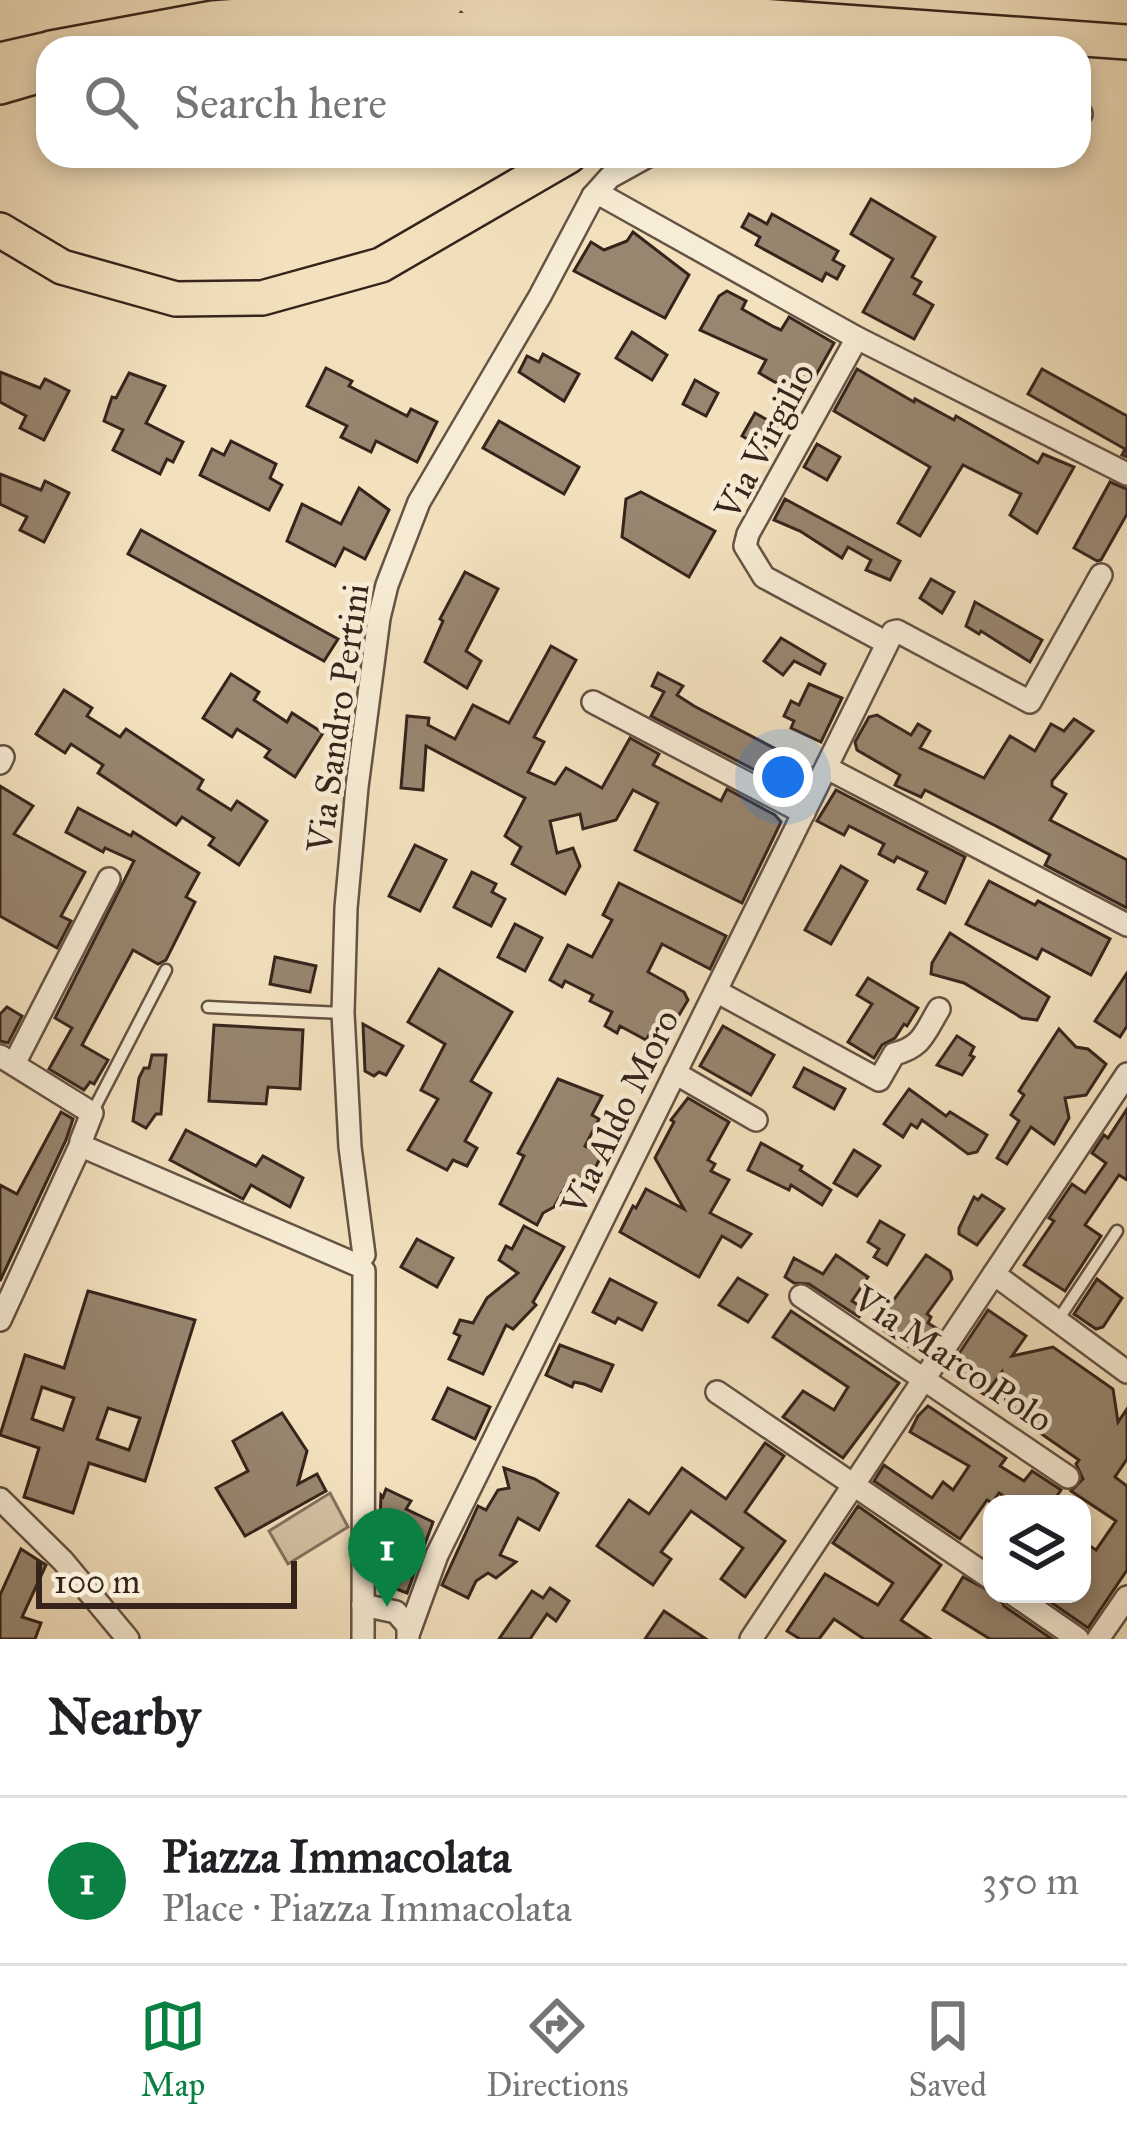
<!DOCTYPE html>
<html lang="en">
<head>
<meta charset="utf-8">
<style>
  :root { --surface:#fff; --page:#f6f6f6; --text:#202124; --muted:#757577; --line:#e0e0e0; --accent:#0b8043 }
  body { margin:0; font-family:"IM FELL Great Primer",serif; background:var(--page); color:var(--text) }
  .controls { position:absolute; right:36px; bottom:36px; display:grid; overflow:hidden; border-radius:24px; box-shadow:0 6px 18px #0003 }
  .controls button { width:108px; height:108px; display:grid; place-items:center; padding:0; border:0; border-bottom:3px solid var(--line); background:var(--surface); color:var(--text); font:60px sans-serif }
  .scale { position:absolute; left:36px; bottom:30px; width:261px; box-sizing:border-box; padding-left:12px; border:6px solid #36241c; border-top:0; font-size:33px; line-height:42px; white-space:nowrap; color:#36241c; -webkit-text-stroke:9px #f7ecd5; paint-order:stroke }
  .you { position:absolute; left:783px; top:777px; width:42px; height:42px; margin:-30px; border:9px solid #fff; border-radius:50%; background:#1a73e8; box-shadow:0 0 0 18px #1a73e833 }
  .badge { display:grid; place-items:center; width:78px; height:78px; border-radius:50%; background:var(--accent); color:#fff; font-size:39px; font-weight:700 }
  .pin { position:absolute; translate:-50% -99px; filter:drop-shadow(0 3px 6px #0008) }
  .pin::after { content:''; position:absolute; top:63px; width:42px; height:36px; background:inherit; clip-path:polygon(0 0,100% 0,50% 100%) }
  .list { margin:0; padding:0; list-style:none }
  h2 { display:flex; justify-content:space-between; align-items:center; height:156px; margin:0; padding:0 48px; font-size:51px }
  h2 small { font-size:39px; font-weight:400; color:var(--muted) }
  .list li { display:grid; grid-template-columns:78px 1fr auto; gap:36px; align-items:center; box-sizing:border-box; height:168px; padding:0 48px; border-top:3px solid var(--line) }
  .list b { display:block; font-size:45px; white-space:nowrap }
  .list p { margin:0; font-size:39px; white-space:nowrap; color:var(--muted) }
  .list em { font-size:39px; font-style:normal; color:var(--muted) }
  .icon { flex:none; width:66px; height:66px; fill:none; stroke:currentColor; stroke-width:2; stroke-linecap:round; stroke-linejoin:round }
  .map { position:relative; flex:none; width:1127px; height:1639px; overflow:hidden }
  .search { position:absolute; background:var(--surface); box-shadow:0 6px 18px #0003; left:36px; right:36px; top:36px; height:132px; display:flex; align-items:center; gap:30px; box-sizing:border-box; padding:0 42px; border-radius:36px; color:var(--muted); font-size:45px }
  .sheet { height:324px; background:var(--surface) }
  nav { display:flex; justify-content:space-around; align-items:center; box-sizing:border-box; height:168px; border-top:3px solid var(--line); background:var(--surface); font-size:33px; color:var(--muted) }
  nav a { display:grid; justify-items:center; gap:6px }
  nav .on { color:var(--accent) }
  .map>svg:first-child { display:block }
</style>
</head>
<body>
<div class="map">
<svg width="1127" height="1639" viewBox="0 0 1127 1639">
  <rect width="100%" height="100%" fill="#f3e1be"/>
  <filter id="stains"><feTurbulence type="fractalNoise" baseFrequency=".00167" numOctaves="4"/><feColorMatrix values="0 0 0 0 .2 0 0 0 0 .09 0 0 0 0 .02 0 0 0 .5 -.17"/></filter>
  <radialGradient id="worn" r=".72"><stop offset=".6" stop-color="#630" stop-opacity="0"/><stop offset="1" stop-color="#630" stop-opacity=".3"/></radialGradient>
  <path fill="#d3c1a2" stroke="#84725f" stroke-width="3" d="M330,1493L348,1527L288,1564L269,1531Z"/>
  <g fill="#988670" stroke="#36241c" stroke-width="3" fill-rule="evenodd">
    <path d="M871,199L935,237L912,277L921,282L914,294L933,305L914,339L863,312L893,259L851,234Z"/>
    <path d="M749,214L767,224L772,214L838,251L833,260L844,266L837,279L826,273L822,281L756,245L760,237L742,227Z"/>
    <path d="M633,232L689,275L665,318L574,271L591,242L604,250L627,241Z"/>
    <path d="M727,291L746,301L742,309L774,327L781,330L789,317L834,343L803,398L759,373L766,360L700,330L719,296Z"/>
    <path d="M632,332L667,355L652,380L616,358Z"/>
    <path d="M543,354L579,374L564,401L519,372L527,356L539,362Z"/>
    <path d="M326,368L352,381L349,386L407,416L411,409L437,422L417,462L376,441L371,452L341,437L347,426L307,406Z"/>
    <path d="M857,369L914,402L915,399L954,420L956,416L1038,463L1043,454L1074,467L1037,533L1010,515L1021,494L963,465L920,536L898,523L930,467L834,411Z"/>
    <path d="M1042,369L1127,416V457L1122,455L1125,449L1028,394Z"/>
    <path d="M0,372L40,388L45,379L69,391L44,440L20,428L26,416L0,402Z"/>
    <path d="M129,373L165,386L146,423L183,442L173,462L167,459L160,474L113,450L123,430L104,421L112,397L116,398Z"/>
    <path d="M695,380L718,393L706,416L683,404Z"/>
    <path d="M755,413L778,426L765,449L742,436Z"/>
    <path d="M499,421L579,467L564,494L483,448Z"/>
    <path d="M231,441L276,464L270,478L282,485L269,510L200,475L212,449L224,455Z"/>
    <path d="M817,444L840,457L827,480L804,467Z"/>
    <path d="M0,474L41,490L45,481L69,493L44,542L20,530L27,517L0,504Z"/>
    <path d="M1110,482L1127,489V514L1101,560L1097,561L1074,548Z"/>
    <path d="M359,488L389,510L365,559L344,548L335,566L287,541L302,504L341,524Z"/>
    <path d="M641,492L715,531L689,577L622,537L626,499Z"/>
    <path d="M785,499L900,561L890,580L866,570L871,560L848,547L842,558L800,531L774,520Z"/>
    <path d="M141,530L338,639L324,661L128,554Z"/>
    <path d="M465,572L498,589L466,651L481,661L467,688L425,662L443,621L440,619Z"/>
    <path d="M931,579L954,592L942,613L920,598Z"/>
    <path d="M975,602L1042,640L1030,662L981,631L979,634L966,626Z"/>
    <path d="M781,638L825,664L820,674L794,661L783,675L764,661Z"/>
    <path d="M551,646L576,660L534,737L544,742L528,772L555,784L566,768L602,788L630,738L659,754L653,765L721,801L727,789L775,815L781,822L742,903L635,850L658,803L633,790L616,820L583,829L580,814L550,821L557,853L573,848L580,866L565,894L512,864L521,847L505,836L525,798L426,746L423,790L401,788L407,716L429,718L428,725L455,739L473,705L509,723Z"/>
    <path d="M658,673L683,686L677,695L694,706L810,767L797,792L651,716L664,692L652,686Z"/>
    <path d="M231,674L259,692L254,700L287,722L292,713L323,733L295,777L265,757L270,750L237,729L232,737L203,718Z"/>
    <path d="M809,684L842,698L821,742L791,728L794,721L784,716L791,701L799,705Z"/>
    <path d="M64,690L92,708L87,716L120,737L126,729L203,780L198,789L231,810L237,801L267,821L239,865L209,845L214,838L182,817L176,825L98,773L103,765L71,744L65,753L36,734Z"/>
    <path d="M877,715L911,735L918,724L930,731L920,748L984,778L1010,736L1035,751L1051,724L1064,731L1074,719L1093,731L1052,781V786L1066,794L1050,820L1127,860V908L1045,865L1050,855L996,826L925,790L921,797L895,785L900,775L857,750L855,742L869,717Z"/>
    <path d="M0,786L33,806L14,834L85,872L61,916L71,921L57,948L0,916Z"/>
    <path d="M836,790L965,857L945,903L918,889L927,872L897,857L894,862L879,854L884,844L849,826L844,835L817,821Z"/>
    <path d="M78,808L131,836L133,832L199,873L186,897L195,902L166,960L158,964L133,950L82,1045L108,1060L94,1084L90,1082L84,1090L49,1069L72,1028L55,1018L134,861L105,848L103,852L66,832Z"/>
    <path d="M415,845L446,860L420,911L389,896Z"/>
    <path d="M841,866L867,881L831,944L805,930Z"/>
    <path d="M472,872L496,884L492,892L505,899L491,926L454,907Z"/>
    <path d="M989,881L1035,905L1038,901L1110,939L1091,975L1042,949L1037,959L966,924Z"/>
    <path d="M619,883L726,936L710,969L662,944L648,972L684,992L688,1000L663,1042L649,1035L646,1040L620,1026L617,1033L605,1026L612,1012L590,1001L593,995L565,981L562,987L550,980L568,945L592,957L612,920L603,915Z"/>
    <path d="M515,924L542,938L525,971L498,957Z"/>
    <path d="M950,933L1049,997L1037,1020L1022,1018L964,983L931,974L932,963Z"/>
    <path d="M275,957L316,966L310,992L270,984Z"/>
    <path d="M439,969L512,1012L471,1081L491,1093L465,1141L477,1148L467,1166L453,1160L447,1170L408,1150L438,1099L421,1090L445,1044L408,1022Z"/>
    <path d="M1127,973V1026L1120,1037L1095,1021Z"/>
    <path d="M868,978L918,1008L907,1026L904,1024L895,1038L882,1045L874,1058L848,1042L872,1004L857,995Z"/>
    <path d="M7,1007L22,1016L8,1043L0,1041V1014Z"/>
    <path d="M363,1024L403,1046L386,1075L379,1072L374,1076L365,1071Z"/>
    <path d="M214,1025L303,1030L300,1089L268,1087L266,1104L209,1101Z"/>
    <path d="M723,1026L774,1055L751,1095L700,1066Z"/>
    <path d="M1059,1029L1076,1047L1088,1049L1106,1064L1086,1095L1065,1098L1069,1118L1054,1144L1031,1127L1007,1164L997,1158L1019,1121L1011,1115L1024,1095L1019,1091Z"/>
    <path d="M957,1036L974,1047L970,1055L974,1057L962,1075L937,1065Z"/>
    <path d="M152,1055H166L161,1114H156L146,1128L133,1121L139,1078L144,1068H149Z"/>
    <path d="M804,1068L845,1089L834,1109L794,1087Z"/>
    <path d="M558,1079L602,1096L592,1115L599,1119L585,1146L602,1155L584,1188L569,1180L554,1207L543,1213L537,1225L500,1204L524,1156L518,1153Z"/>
    <path d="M909,1089L946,1116L950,1112L987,1135L977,1152L968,1154L922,1120L917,1128L911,1124L903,1137L884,1124Z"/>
    <path d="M688,1098L729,1122L708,1160L715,1164L711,1171L729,1180L710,1213L751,1234L741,1247L722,1236L699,1277L620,1232L633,1206L636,1208L646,1189L684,1209L655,1158L674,1122L671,1120Z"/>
    <path d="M1127,1109V1180L1119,1175L1085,1225L1101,1236L1065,1291L1024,1265L1054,1221L1049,1218L1072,1184L1085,1193L1106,1163L1092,1153L1104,1135L1108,1138Z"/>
    <path d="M61,1112L73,1119L66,1140L0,1281V1185L17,1194Z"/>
    <path d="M186,1130L256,1166L263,1156L303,1178L290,1207L251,1185L243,1199L170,1160Z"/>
    <path d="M761,1143L802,1166L800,1170L831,1190L822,1205L791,1185L789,1190L748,1170Z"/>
    <path d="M854,1150L880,1166L857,1196L834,1183Z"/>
    <path d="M982,1195L1004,1209L977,1245L959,1234V1228L974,1197L978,1200Z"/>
    <path d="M880,1221L904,1235L887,1265L874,1257L879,1249L868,1242Z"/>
    <path d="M524,1226L564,1247L533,1302L536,1305L513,1329L506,1325L483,1374L449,1359L460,1336L454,1333L460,1320L473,1323L487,1298L518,1273L499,1260L506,1246L512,1249Z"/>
    <path d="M417,1239L453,1258L437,1287L401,1267Z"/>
    <path d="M836,1255L868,1277L852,1301L864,1309L859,1317L809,1284L794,1283L785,1277L794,1258L823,1274Z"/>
    <path d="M926,1255L950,1271L952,1279L927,1314L931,1317L928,1323L939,1330L922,1355L883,1330L885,1327L878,1322Z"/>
    <path d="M738,1278L767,1295L748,1322L719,1305Z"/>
    <path d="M610,1279L656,1303L642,1330L618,1318L615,1323L593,1312Z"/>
    <path d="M1097,1279L1122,1298L1103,1327L1096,1329L1074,1314Z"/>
    <path d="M88,1291L195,1320L145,1481L89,1463L73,1513L24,1497L39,1448L0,1435L25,1355L64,1368ZM42,1387L74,1398L63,1430L32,1419ZM108,1408L140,1418L129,1450L97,1439Z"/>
    <path d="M988,1310L1026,1336L1012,1356L1053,1347L1113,1389L1118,1422L1127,1409V1459L1115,1477L1127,1486V1570L1088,1628L1039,1594H1082V1577L1089,1566L1082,1562V1541L1096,1550L1116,1521L1071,1491L1083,1479L1076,1464L1079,1460L1007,1410L1002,1372L985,1395L948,1370Z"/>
    <path d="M791,1311L899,1383L843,1458L783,1417L803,1391L834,1410L848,1387L773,1337Z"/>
    <path d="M560,1345L613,1365L601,1391L584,1384L574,1382L572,1387L546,1375Z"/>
    <path d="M448,1388L490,1407L475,1439L433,1419Z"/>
    <path d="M928,1406L1006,1458L1000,1466L1024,1481L1032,1471L1061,1490L1051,1504H1016L999,1493L992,1503L987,1500L960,1539L874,1481L884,1465L932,1498L943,1482L953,1490L969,1466L910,1432L918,1416Z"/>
    <path d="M282,1413L307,1451L298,1484L317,1474L326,1491L245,1536L216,1488L248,1471L233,1441Z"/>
    <path d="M765,1443L784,1456L745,1512L785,1541L745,1597L721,1579L743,1548L691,1511L661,1552L671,1559L653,1585L597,1546L629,1500L649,1514L682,1468L726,1499Z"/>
    <path d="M504,1468L535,1479L558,1493L539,1530L518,1518L500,1555L516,1562L496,1578L488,1573L476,1581L468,1598L442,1585L478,1506L486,1510L498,1490L509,1488Z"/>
    <path d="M386,1489L411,1501L406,1509L433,1522L407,1593L378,1582L381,1495L383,1497Z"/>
    <path d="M858,1506L941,1565L901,1620L930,1639H864L834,1619L819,1639H800L787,1631L825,1574L878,1605L893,1583L833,1543Z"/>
    <path d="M21,1549L46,1565L22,1617L41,1623L35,1639H0V1595Z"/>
    <path d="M963,1577L999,1596L1004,1606L1052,1639H990L943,1610Z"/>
    <path d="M550,1588L569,1601L556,1621L547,1614L530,1639H499L532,1591L543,1598Z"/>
    <path d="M664,1611L706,1639H645Z"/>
  </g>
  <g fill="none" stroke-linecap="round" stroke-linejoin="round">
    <defs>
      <g id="service">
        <path d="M208,1007L343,1013"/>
        <path d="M92,1113L166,970"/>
        <path d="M1058,1320L1117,1231"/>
      </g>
      <g id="minor">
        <path d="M1079,114H1081"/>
        <path d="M593,196H603L857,338L1127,474"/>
        <path d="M857,338L748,534L745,546L764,577L887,643"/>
        <path d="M593,702L804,813"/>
        <path d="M0,763L3,757"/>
        <path d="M827,768L1127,925"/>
        <path d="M716,991L879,1080L894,1054C922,1047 924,1034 939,1009"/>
        <path d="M0,1056L92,1113L81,1141L84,1147L355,1264"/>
        <path d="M14,1064L109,879"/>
        <path d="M675,1073L756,1120"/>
        <path d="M364,1255L350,1147L343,1013L346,908L357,787L379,618L387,585L419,502L540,296L593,196L610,177L648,156"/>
        <path d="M994,1274L1127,1372"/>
        <path d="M801,1296L1068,1477"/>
        <path d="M0,1320L81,1144"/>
        <path d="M717,1392L992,1579"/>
        <path d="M0,1499L63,1561L128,1639"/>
        <path d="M1013,1594L1078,1639"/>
        <path d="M363,1605L396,1612L408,1626V1638"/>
        <path d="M409,1632L437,1555L893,632L897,631L1030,702L1101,575"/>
        <path d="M363,1639L364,1271"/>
        <path d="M751,1639L1127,1074"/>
        <path d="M1098,1639L1127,1597"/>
      </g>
      <g id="trunk">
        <path d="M474,0L664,10"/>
        <path d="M718,13L1127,42"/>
        <path d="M713,38L897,48"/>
        <path d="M51,48L213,18L448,0"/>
        <path d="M171,48L214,40L451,29L657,36"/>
        <path d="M0,60L48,49"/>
        <path d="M0,87L48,73"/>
        <path d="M0,230L62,267L176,299L262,298L381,265L569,156"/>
      </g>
    </defs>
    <use href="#service" stroke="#655344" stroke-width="15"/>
    <use href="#minor" stroke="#655344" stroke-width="26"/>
    <use href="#trunk" stroke="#36241c" stroke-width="38"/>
    <use href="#service" stroke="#f7ecd5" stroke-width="10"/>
    <use href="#minor" stroke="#f7ecd5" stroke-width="21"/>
    <use href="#trunk" stroke="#f3e1be" stroke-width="33"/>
    <defs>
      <g id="trunk-bridge">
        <path d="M664,10L718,13"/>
        <path d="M657,36L713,38"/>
      </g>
    </defs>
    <use href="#trunk-bridge" stroke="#36241c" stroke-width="38" stroke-linecap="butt"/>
    <use href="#trunk-bridge" stroke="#f3e1be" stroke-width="33"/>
  </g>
  <g text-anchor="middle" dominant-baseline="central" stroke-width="9" stroke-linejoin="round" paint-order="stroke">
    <g font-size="36" fill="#36241c" stroke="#f7ecd5">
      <text transform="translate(765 441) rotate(-62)">Via Virgilio</text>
      <text transform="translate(338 718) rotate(-82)">Via Sandro Pertini</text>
      <text transform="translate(620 1112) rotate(-64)">Via Aldo Moro</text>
      <text transform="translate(953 1359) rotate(34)">Via Marco Polo</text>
    </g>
  </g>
  <rect width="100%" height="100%" filter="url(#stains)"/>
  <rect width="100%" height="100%" fill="url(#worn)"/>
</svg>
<div class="controls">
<button><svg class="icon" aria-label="layers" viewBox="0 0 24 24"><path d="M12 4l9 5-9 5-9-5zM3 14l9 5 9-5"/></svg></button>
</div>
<div class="scale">100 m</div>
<div class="you"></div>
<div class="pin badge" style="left:387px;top:1607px">1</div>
<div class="search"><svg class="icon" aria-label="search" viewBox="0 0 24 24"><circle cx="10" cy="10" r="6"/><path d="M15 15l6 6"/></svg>Search here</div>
</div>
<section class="sheet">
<h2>Nearby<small></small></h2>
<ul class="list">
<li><span class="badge">1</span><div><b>Piazza Immacolata</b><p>Place · Piazza Immacolata</p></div><em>350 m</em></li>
</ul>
</section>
<nav>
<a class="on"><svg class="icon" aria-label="map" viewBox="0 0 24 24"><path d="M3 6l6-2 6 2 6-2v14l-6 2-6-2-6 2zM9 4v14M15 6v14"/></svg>Map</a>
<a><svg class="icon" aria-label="directions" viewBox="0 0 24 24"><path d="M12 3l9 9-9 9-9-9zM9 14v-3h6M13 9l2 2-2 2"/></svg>Directions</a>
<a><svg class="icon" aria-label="saved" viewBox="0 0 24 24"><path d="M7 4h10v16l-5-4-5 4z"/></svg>Saved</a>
</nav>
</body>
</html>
